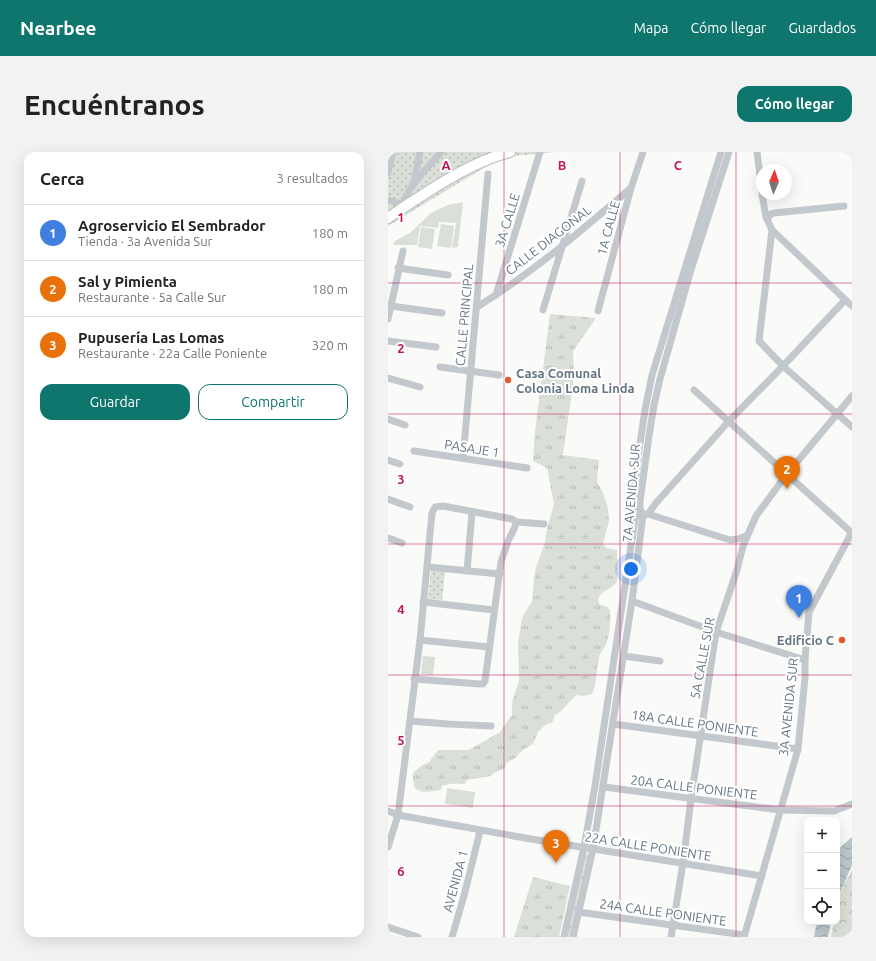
<!DOCTYPE html>
<html lang="es">
<head>
<meta charset="utf-8">
<style>
  :root { --surface:#fff; --page:#f2f2f2; --text:#222; --muted:#767676; --line:#e0e0e0; --accent:#0f766e }
  body { margin:0; font-family:Ubuntu,sans-serif; background:var(--page); color:var(--text) }
  .controls { position:absolute; right:12px; bottom:12px; display:grid; overflow:hidden; border-radius:8px; box-shadow:0 4px 16px #0002 }
  .controls button { width:36px; height:36px; display:grid; place-items:center; padding:0; border:0; border-bottom:1px solid var(--line); background:var(--surface); color:var(--text); font:20px sans-serif }
  .compass { position:absolute; left:368px; top:12px; width:36px; height:36px; border-radius:50%; background:var(--surface); box-shadow:0 4px 16px #0002; rotate:3deg }
  .you { position:absolute; left:243px; top:417px; width:14px; height:14px; margin:-10px; border:3px solid #fff; border-radius:50%; background:#1a73e8; box-shadow:0 0 0 6px #1a73e833 }
  .badge { display:grid; place-items:center; width:26px; height:26px; border-radius:50%; background:var(--accent); color:#fff; font-size:13px; font-weight:700 }
  .pin { position:absolute; translate:-50% -33px; filter:drop-shadow(0 1px 2px #0008) }
  .pin::after { content:''; position:absolute; top:21px; width:14px; height:12px; background:inherit; clip-path:polygon(0 0,100% 0,50% 100%) }
  .list { margin:0; padding:0; list-style:none }
  h2 { display:flex; justify-content:space-between; align-items:center; height:52px; margin:0; padding:0 16px; font-size:17px }
  h2 small { font-size:13px; font-weight:400; color:var(--muted) }
  .list li { display:grid; grid-template-columns:26px 1fr auto; gap:12px; align-items:center; box-sizing:border-box; height:56px; padding:0 16px; border-top:1px solid var(--line) }
  .list b { display:block; font-size:15px; white-space:nowrap }
  .list p { margin:0; font-size:13px; white-space:nowrap; color:var(--muted) }
  .list em { font-size:13px; font-style:normal; color:var(--muted) }
  .actions { display:flex; gap:8px; padding:12px 16px }
  .actions a { flex:1; padding:9px 0; border:1px solid var(--accent); border-radius:12px; text-align:center; font-size:14px; color:var(--accent) }
  .actions .main { background:var(--accent); color:#fff }
  .icon { flex:none; width:22px; height:22px; fill:none; stroke:currentColor; stroke-width:2; stroke-linecap:round; stroke-linejoin:round }
  .map { position:relative; flex:none; width:464px; height:785px; overflow:hidden; border-radius:12px }
  header { display:flex; align-items:center; gap:24px; box-sizing:border-box; height:56px; padding:0 20px; background:var(--accent); color:#fff }
  header strong { font-size:19px }
  nav { display:flex; gap:22px; margin-inline-start:auto; font-size:14px }
  .intro { display:flex; align-items:center; justify-content:space-between; box-sizing:border-box; height:96px; padding:0 24px }
  h1 { margin:0; font-size:28px }
  .button { padding:10px 18px; border-radius:12px; background:var(--accent); color:#fff; font-size:14px; font-weight:700 }
  main { display:flex; gap:24px; padding:0 24px }
  aside { flex:1; background:var(--surface); border-radius:12px; box-shadow:0 4px 16px #0002 }
  .map>svg:first-child { display:block }
</style>
</head>
<body>
<header>
<strong>Nearbee</strong>
<nav><a>Mapa</a><a>Cómo llegar</a><a>Guardados</a></nav>
</header>
<div class="intro"><h1>Encuéntranos</h1><a class="button">Cómo llegar</a></div>
<main>
<aside>
<h2>Cerca<small>3 resultados</small></h2>
<ul class="list">
<li><span class="badge" style="background:#3f7fe0">1</span><div><b>Agroservicio El Sembrador</b><p>Tienda · 3a Avenida Sur</p></div><em>180 m</em></li>
<li><span class="badge" style="background:#e8710a">2</span><div><b>Sal y Pimienta</b><p>Restaurante · 5a Calle Sur</p></div><em>180 m</em></li>
<li><span class="badge" style="background:#e8710a">3</span><div><b>Pupusería Las Lomas</b><p>Restaurante · 22a Calle Poniente</p></div><em>320 m</em></li>
</ul>
<div class="actions"><a class="main">Guardar</a><a>Compartir</a></div>
</aside>
<div class="map">
<svg width="464" height="785" viewBox="0 0 464 785">
  <defs>
    <pattern id="grass-tufts" width="24" height="20" patternUnits="userSpaceOnUse"><rect width="24" height="20" fill="#dadfd7"/><path d="M3 7l-1-3M5 7V3M7 7l1-3M15 17l-1-3M17 17v-4M19 17l1-3" fill="none" stroke="#b4b9b4"/></pattern>
    <pattern id="forest-crowns" width="20" height="18" patternUnits="userSpaceOnUse"><rect width="20" height="18" fill="#dadfd7"/><path d="M2 6a3 3 0 1 1 6 0M12 15a3 3 0 1 1 6 0" fill="none" stroke="#b4b9b4"/></pattern>
    <pattern id="park-dots" width="8" height="8" patternUnits="userSpaceOnUse"><rect width="8" height="8" fill="#dadfd7"/><path d="M2 2h.1M6 6h.1" fill="none" stroke="#b4b9b4" stroke-width="1.8" stroke-linecap="round"/></pattern>
    <pattern id="water-waves" width="16" height="10" patternUnits="userSpaceOnUse"><rect width="16" height="10" fill="#bbc7cb"/><path d="M0 5q4-4 8 0t8 0" fill="none" stroke="#9ca6aa"/></pattern>
  </defs>
  <rect width="100%" height="100%" fill="#fafaf8"/>
  <g fill="url(#grass-tufts)">
    <path d="M162,162L208,166L185,199L186,225L175,303L211,308L209,329L215,341L220,356L221,369L215,391L218,396L229,398V429C225,438 214,436 210,448L212,453L218,454L222,458C223,469 222,482 218,492C216,497 212,500 211,506C208,518 209,531 204,542L194,544L189,543C180,549 177,558 167,563L164,571L159,572L155,575L150,580L145,592L136,597L127,606L118,611C117,621 107,617 103,624L79,628L77,632C68,631 62,631 54,634L53,638C46,639 30,643 26,634C25,630 25,625 25,621L33,614L41,610L50,598H81L112,580L124,563V550L131,528L130,491L132,478L134,466L144,449L147,419L157,390L159,377L166,352L159,316L145,309L147,280Z"/>
    <path d="M198,701L201,702L183,785H178Z"/>
    <path d="M145,725L182,734L171,785H126Z"/>
  </g>
  <path fill="url(#forest-crowns)" d="M464,718V785H443L446,770H449C449,746 453,738 464,718Z"/>
  <g fill="url(#park-dots)">
    <path d="M0,0H168L114,5L0,74Z"/>
    <path d="M43,418L57,419L54,448L40,447Z"/>
  </g>
  <g fill="#dadfd7">
    <path d="M75,50L70,95L64,96L68,71L51,70L50,76L32,74L29,93H5L7,89L22,81L43,61L60,53Z"/>
    <path d="M53,72L66,74L63,96L49,94Z"/>
    <path d="M33,75L47,77L44,97L30,95Z"/>
    <path d="M35,504L47,505L45,523L33,522Z"/>
    <path d="M59,636L87,640L85,656L57,652Z"/>
  </g>
  <g fill="url(#water-waves)">
    <path d="M464,685V713L449,748V698Z"/>
    <path d="M429,770H443L440,785H426Z"/>
  </g>
  <g fill="none" stroke-linecap="round" stroke-linejoin="round">
    <defs>
      <path id="secondary" d="M0,66C34,43 83,9 122,0"/>
    </defs>
    <use href="#secondary" stroke="#b3babf" stroke-width="12"/>
    <g stroke="#c3c8cc" stroke-width="7">
      <path d="M369,0L374,39"/>
      <path d="M0,21L5,0"/>
      <path d="M26,31L32,0"/>
      <path d="M374,42L378,65L384,78L464,154"/>
      <path d="M0,48L10,51L15,55"/>
      <path d="M15,55C17,36 41,15 53,0"/>
      <path d="M379,67L383,62L386,61L456,54"/>
      <path d="M384,78L371,189L395,214L464,275"/>
      <path d="M10,116L60,123"/>
      <path d="M108,143L152,0"/>
      <path d="M3,154L54,161"/>
      <path d="M89,155C144,121 193,79 243,36"/>
      <path d="M155,158L194,29"/>
      <path d="M210,159L243,36L255,0"/>
      <path d="M0,167L15,99"/>
      <path d="M0,189L48,195"/>
      <path d="M52,215L111,223"/>
      <path d="M0,226L32,235"/>
      <path d="M306,238L464,381"/>
      <path d="M0,267L17,273"/>
      <path d="M26,299L139,316"/>
      <path d="M75,306L100,22"/>
      <path d="M0,308L12,312"/>
      <path d="M0,347L22,355"/>
      <path d="M260,362L342,388L350,387L358,384"/>
      <path d="M252,364L260,362L268,351L341,269L395,214L457,148"/>
      <path d="M0,386L14,391"/>
      <path d="M40,415L112,422"/>
      <path d="M79,419L84,360"/>
      <path d="M244,449L328,480L417,508"/>
      <path d="M35,450L106,458"/>
      <path d="M32,488L101,495"/>
      <path d="M236,504L272,509"/>
      <path d="M26,527L92,532H95L97,529L113,410L120,389L127,375L128,370"/>
      <path d="M22,569L60,572L103,574"/>
      <path d="M225,572L410,597"/>
      <path d="M216,635L392,658L446,659L464,652"/>
      <path d="M0,659L10,663L143,687L374,724"/>
      <path d="M0,695L10,663L32,488L44,361L47,355L55,354L124,367L128,370L156,372"/>
      <path d="M190,760L356,783"/>
      <path d="M0,775L30,785"/>
      <path d="M64,785L77,740L92,679"/>
      <path d="M176,785L196,695L207,634L247,367L245,350L251,298L257,258L264,223L333,0"/>
      <path d="M185,785L205,697L244,449L255,363L252,357V349L261,284L266,253L272,227L302,121L341,0"/>
      <path d="M283,785L295,711L303,647L328,480L349,418L355,394L368,364L399,322L464,244"/>
      <path d="M356,785L410,597L417,526V508L421,460L464,380"/>
    </g>
    <use href="#secondary" stroke="#fff" stroke-width="10"/>
  </g>
  <path fill="none" stroke="#c2185b" stroke-width="1" stroke-opacity="0.55" d="M116,0V785M232,0V785M348,0V785M0,131H464M0,262H464M0,392H464M0,523H464M0,654H464"/>
  <g fill="#e4572e" stroke="#fff" stroke-width="1.5">
    <circle cx="120" cy="228" r="4"/>
    <circle cx="454" cy="488" r="4"/>
  </g>
  <g text-anchor="middle" dominant-baseline="central" stroke-width="4" stroke-linejoin="round" paint-order="stroke">
    <g font-size="13" fill="#657683" stroke="#fff">
      <text transform="translate(119 68) rotate(-73)">3A CALLE</text>
      <text transform="translate(220 76) rotate(-75)">1A CALLE</text>
      <text transform="translate(160 88) rotate(-38)">CALLE DIAGONAL</text>
      <text transform="translate(76 163) rotate(-85)">CALLE PRINCIPAL</text>
      <text transform="translate(84 296) rotate(9)">PASAJE 1</text>
      <text transform="translate(243 341) rotate(-85)">7A AVENIDA SUR</text>
      <text transform="translate(314 506) rotate(-79)">5A CALLE SUR</text>
      <text transform="translate(400 555) rotate(-84)">3A AVENIDA SUR</text>
      <text transform="translate(307 571) rotate(8)">18A CALLE PONIENTE</text>
      <text transform="translate(306 635) rotate(7)">20A CALLE PONIENTE</text>
      <text transform="translate(260 694) rotate(9)">22A CALLE PONIENTE</text>
      <text transform="translate(67 729) rotate(-75)">AVENIDA 1</text>
      <text transform="translate(275 760) rotate(8)">24A CALLE PONIENTE</text>
    </g>
    <g font-size="13" font-weight="bold" fill="#657683" stroke="#fff" text-anchor="start">
      <text x="128" y="221">Casa Comunal<tspan x="128" dy="15">Colonia Loma Linda</tspan></text>
      <text x="446" y="488" text-anchor="end">Edificio C</text>
    </g>
  </g>
  <g font-size="13" text-anchor="middle" font-weight="bold" fill="#c2185b" stroke="#fff" stroke-width="4" stroke-linejoin="round" paint-order="stroke">
    <text x="58" y="18">A</text>
    <text x="174" y="18">B</text>
    <text x="290" y="18">C</text>
    <text x="13" y="70">1</text>
    <text x="13" y="201">2</text>
    <text x="13" y="332">3</text>
    <text x="13" y="462">4</text>
    <text x="13" y="593">5</text>
    <text x="13" y="724">6</text>
  </g>
</svg>
<div class="controls">
<button>+</button>
<button>−</button>
<button><svg class="icon" aria-label="locate" viewBox="0 0 24 24"><circle cx="12" cy="12" r="6"/><path d="M12 2v4M12 18v4M2 12h4M18 12h4"/></svg></button>
</div>
<svg class="compass" viewBox="-18 -18 36 36"><path d="M0-13l5 13h-10z" fill="#e53935"/><path d="M0 13l5-13h-10z" fill="#767676"/></svg>
<div class="you"></div>
<div class="pin badge" style="left:411px;top:466px;background:#3f7fe0">1</div>
<div class="pin badge" style="left:399px;top:337px;background:#e8710a">2</div>
<div class="pin badge" style="left:168px;top:711px;background:#e8710a">3</div>
</div>
</main>
</body>
</html>
